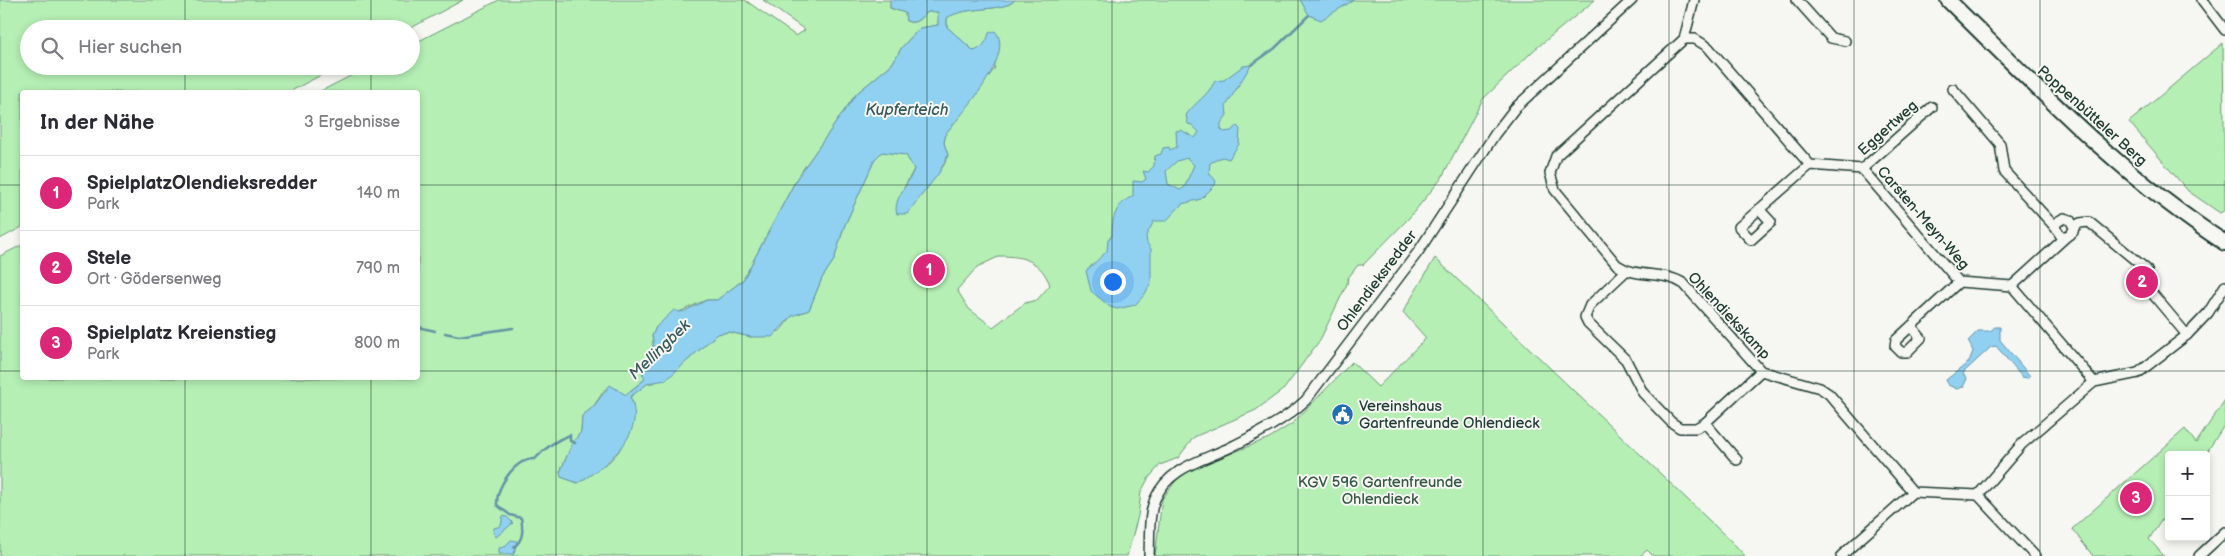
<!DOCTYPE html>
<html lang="de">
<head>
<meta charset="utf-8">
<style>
  :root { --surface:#fff; --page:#f7f7f7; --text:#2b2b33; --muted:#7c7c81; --line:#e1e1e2; --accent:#db2777 }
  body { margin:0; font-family:"Balsamiq Sans",sans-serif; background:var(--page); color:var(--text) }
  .controls { position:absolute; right:15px; bottom:15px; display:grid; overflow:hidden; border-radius:5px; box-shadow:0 2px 8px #0003 }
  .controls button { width:45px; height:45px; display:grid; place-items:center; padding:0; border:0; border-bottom:1px solid var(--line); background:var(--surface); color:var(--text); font:25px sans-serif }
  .you { position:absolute; left:1112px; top:281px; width:18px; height:18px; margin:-12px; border:4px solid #fff; border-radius:50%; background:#1a73e8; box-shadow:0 0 0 8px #1a73e833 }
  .badge { display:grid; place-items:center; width:32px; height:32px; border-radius:50%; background:var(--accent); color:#fff; font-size:16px; font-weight:700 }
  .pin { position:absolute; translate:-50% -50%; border:2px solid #fff; box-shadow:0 1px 5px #0006 }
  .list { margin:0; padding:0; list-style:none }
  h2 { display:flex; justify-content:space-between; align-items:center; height:65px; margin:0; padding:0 20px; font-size:21px }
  h2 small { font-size:16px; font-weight:400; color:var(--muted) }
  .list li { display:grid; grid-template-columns:32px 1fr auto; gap:15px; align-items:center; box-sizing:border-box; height:75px; padding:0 20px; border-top:1px solid var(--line) }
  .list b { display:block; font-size:19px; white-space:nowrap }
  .list p { margin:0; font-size:16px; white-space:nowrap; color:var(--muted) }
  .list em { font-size:16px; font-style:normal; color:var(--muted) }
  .icon { flex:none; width:28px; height:28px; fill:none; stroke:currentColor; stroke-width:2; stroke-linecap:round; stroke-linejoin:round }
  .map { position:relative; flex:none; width:2225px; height:556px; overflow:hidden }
  .search { position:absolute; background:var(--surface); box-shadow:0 2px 8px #0003; left:20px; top:20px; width:400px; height:55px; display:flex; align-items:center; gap:12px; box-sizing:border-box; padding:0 18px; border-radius:28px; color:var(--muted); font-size:19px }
  .panel { position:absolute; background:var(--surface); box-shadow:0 2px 8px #0003; left:20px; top:90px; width:400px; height:290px; border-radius:5px }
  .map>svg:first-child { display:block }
</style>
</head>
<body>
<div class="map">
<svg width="2225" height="556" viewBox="0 0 2225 556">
  <rect width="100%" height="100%" fill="#f6f6f2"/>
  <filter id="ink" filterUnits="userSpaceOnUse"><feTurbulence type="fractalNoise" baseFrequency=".02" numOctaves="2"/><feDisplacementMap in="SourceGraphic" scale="10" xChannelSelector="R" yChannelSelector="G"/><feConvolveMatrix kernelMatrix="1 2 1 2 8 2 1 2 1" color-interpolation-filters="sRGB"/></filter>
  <g filter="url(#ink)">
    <g fill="#b5efb4" stroke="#6a9674" fill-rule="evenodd">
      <path d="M0,0H463L409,29H29V66H338L289,92H22V227L0,239Z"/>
      <path d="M499,0H745L796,36L805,30L763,0H891L890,8L905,13L906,21C917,25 920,18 928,12H939L938,25L920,28L902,47L892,64L856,94L797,178L743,280L717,300H706L679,312L656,327L652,336C656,347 649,362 642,372L645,379L625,395L605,389L593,407L582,416L581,432L573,442L560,472L561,477L578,483L610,461L619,451L633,403L630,397L648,383H654L687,361L717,334L729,332L751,337L780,331L792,316L809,310L822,278L834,260L844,227L875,159L882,152L906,155L914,169L904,188L920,197L944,165L948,155L944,143L946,133L995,68L988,40L980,49L974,51L947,27V17C967,6 1003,12 1015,0H1595L1534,50L1483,99L1441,179L1409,218L1363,265H1358L1348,278L1347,284L1320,340L1284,389L1256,410L1194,437L1178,458L1160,465L1148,479L1141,492L1138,516L1127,556H0V256L22,245V378H418V92H319L370,66H411V45ZM1000,256C1024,256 1041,261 1050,285L1037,300L1025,303L993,327L969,309L957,290L977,267Z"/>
      <path d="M2223,43L2225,210L2220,213L2188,191L2129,122Z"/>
      <path d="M1435,258L1736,546L1745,556H1653L1647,550L1640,556H1155L1162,499L1181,474L1269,438L1293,423L1352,362L1378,387L1426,338L1403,312Z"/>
      <path d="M2225,400V424L2205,455H2169V509L2149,539L2164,556H2093L2072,529L2185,429L2196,443Z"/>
    </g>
    <g fill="#90d0f1" stroke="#6395a5" fill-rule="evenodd">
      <path d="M890,0H1015C1002,13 967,5 947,18V27L974,51C982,48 987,42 989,33L995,31C1016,54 962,114 946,133L944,143L948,155L939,173L907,214H897C892,199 910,183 914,169L906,155L882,152L875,159L844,227L834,260L822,278L809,310L792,316L772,337H751L729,332L717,334L666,380L648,383L630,397C648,434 606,466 578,483L561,477L560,472L573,442L581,432L582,416L593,407L610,385L626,395L645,379L642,372C649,362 656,347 652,336L656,327L674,310L679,312L685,311L707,300H717L743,280L797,178L856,94L892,64L902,47L920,28L938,25V12H928C919,18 917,25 906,21L905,13L890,8Z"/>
      <path d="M1300,0H1354L1321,20L1309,15Z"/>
      <path d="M1251,65L1226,106L1227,115L1221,123V129L1224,132L1231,131L1237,126L1240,129L1239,144L1229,159L1222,157L1210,163L1209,173L1216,181L1215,185L1201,199L1182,204L1166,221H1154L1146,236L1147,243L1151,249V282L1145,294L1135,305L1117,309L1110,307L1091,291L1086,271L1107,251L1108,239L1112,236C1112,217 1115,205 1133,196V181L1142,182L1146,179L1143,171L1148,172L1154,166L1155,156L1161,154L1163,148L1169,147L1170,150L1177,147L1176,131L1181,130L1195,138L1199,132L1192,125L1188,124L1186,115C1197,100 1206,98 1215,81L1224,80L1243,66ZM1187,158L1194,165L1184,188L1180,190L1168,184L1166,171L1177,161Z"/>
      <path d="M1995,327H2000V340L2030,376L2027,378L2022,377L1996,346L1991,347L1965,371L1963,374L1967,379L1963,387L1957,389L1948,385L1946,380L1969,362L1973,351L1968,341L1978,331H1990Z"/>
      <path d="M503,516L507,517L513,523L496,537L493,532L494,528L501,526Z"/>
      <path d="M511,540L517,541L514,554H499V548L504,547Z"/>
    </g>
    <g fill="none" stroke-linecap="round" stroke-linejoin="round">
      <g stroke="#6395a5" stroke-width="2.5">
        <path d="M1251,65L1274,49L1309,15"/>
        <path d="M418,327L435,331"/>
        <path d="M445,333L459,336L513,328"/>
        <path d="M514,547C524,539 523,529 521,518L510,515L497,505C496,487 515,458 535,459C545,448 555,440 570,435V441L575,443"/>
      </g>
      <defs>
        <g id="minor">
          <path d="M1694,0L1684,39L1556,156L1550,173L1555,190L1617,265C1637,279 1664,270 1684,284L1761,371L1820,388L1829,394L1913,492L1978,495L2035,556"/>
          <path d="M1797,0L1831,38L1845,41"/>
          <path d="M2202,0L2225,30"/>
          <path d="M1684,39H1695L1708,47L1810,165L1862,169L1959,282L2012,286L2094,382"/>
          <path d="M1953,89L2000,144L2004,171L2055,227"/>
          <path d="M1862,169L1932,107"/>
          <path d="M1759,209L1771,222L1751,240L1739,227L1810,165"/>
          <path d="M2074,227L2073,232L2067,236H2061L2055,227L2057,222L2064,218L2070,220L2074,227L2080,223L2089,222L2146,269C2151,277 2146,285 2151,292L2187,335"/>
          <path d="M1626,271L1590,305L1585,317L1588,323L1626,360L1643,393L1671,422L1680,428H1696L1705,423L1761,371"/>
          <path d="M2012,286L2067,236"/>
          <path d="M1911,326L1921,338L1907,352H1901L1895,346L1896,340L1959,282"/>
          <path d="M1705,423L1737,460"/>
          <path d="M1978,495L2022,444L2094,382L2138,373L2187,335L2208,313L2225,286"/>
          <path d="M1149,556C1150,538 1148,516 1155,499C1169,467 1202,461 1231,447C1257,434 1285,420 1306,400L1418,252L1495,134L1515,108L1632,0"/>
          <path d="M1841,556L1913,492"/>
          <path d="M2199,556L2225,532"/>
        </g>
        <path id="secondary" d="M1948,0C2036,86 2121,176 2225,243"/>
      </defs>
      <use href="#minor" stroke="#1f3d34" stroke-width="12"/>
      <use href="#secondary" stroke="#1f3d34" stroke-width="18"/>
      <use href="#minor" stroke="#f6f6f2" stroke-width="9"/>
      <use href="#secondary" stroke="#f6f6f2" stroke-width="14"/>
    </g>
  </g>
  <path fill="none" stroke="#1f3d34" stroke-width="1" stroke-opacity="0.55" d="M185,0V29M371,0V29M556,0V556M742,0V556M927,0V556M1112,0V556M1298,0V556M1483,0V556M1669,0V556M1854,0V556M2040,0V556M185,66V92M371,66V92M0,185H22M418,185H2225M0,371H22M418,371H2225M185,378V556M371,378V556"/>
  <defs>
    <symbol id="civic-disc" viewBox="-11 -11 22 22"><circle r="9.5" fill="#1f6fb2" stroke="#f6f6f2"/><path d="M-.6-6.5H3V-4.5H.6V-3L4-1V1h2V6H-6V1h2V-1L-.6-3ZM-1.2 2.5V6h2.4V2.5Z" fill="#fff"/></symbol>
  </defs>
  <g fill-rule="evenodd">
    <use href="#civic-disc" x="1330" y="402" width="25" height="25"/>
  </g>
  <g text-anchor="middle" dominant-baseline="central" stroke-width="4" stroke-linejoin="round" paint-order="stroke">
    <g font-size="15" fill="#1f3d34" stroke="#f6f6f2">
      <text transform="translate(2092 116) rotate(42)">Poppenbütteler Berg</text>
      <text transform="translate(1888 128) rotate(-42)">Eggertweg</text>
      <text transform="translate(1923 218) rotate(49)">Carsten-Meyn-Weg</text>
      <text transform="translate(1377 281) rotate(-53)">Ohlendieksredder</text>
      <text transform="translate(1729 316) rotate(47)">Ohlendiekskamp</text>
    </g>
    <g font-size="15" fill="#1f3d34" stroke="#f6f6f2" text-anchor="start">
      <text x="1359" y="406">Vereinshaus<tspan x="1359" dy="17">Gartenfreunde Ohlendieck</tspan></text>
    </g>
    <g font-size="15" fill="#365847" stroke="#f6f6f2">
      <text x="1380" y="482">KGV 596 Gartenfreunde<tspan x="1380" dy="17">Ohlendieck</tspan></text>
    </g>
    <g font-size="16" font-style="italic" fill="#365a5a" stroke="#f6f6f2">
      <text x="907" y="110">Kupferteich</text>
      <text transform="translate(660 350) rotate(-44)">Mellingbek</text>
    </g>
  </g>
</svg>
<div class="controls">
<button>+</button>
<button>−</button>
</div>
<div class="you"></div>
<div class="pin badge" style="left:929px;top:270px">1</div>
<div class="pin badge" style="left:2142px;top:282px">2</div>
<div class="pin badge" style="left:2136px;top:498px">3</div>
<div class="search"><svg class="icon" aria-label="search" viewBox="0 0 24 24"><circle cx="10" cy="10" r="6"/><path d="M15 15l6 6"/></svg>Hier suchen</div>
<section class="panel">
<h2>In der Nähe<small>3 Ergebnisse</small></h2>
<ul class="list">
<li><span class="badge">1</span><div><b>SpielplatzOlendieksredder</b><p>Park</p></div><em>140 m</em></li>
<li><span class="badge">2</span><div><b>Stele</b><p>Ort · Gödersenweg</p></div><em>790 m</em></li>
<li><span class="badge">3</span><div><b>Spielplatz Kreienstieg</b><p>Park</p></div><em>800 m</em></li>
</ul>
</section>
</div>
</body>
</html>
